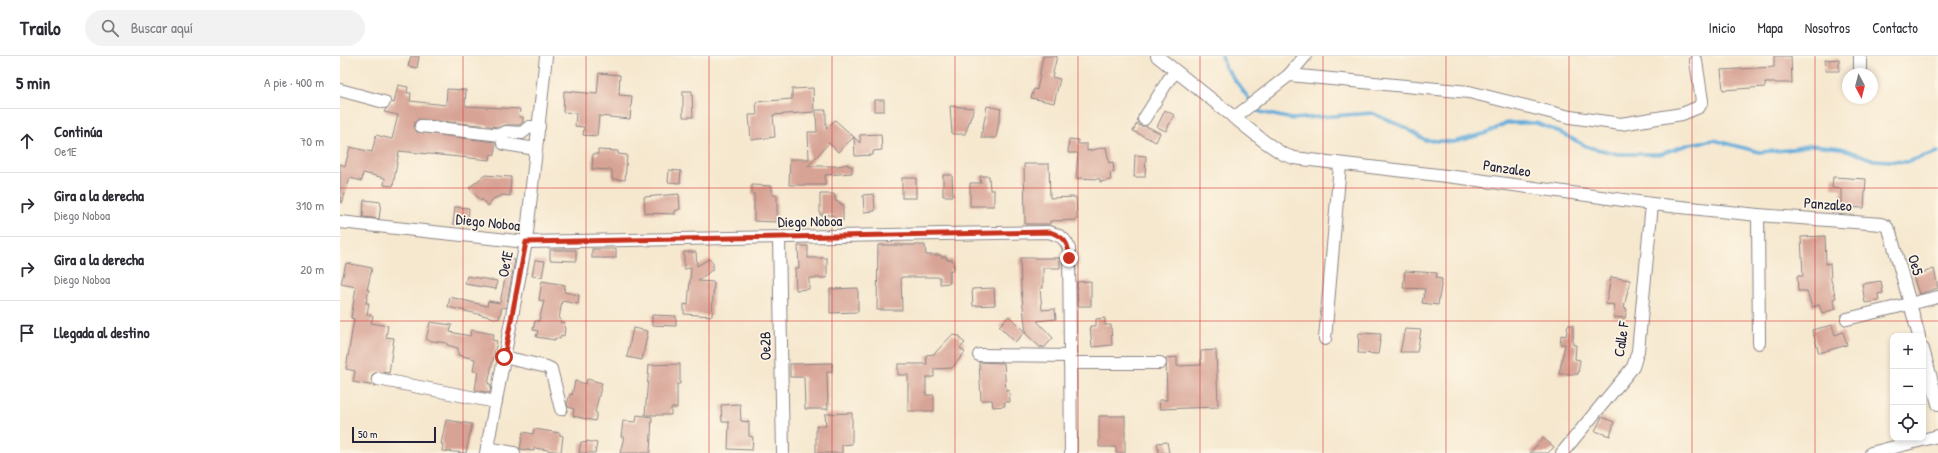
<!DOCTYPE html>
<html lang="es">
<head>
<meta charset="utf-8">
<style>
  :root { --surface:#fff; --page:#f2f2f3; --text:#2b2b33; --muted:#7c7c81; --line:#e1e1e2 }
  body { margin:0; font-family:"Patrick Hand",sans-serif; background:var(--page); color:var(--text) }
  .controls { position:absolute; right:12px; bottom:12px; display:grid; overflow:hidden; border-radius:8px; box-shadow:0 2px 6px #0003 }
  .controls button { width:36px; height:36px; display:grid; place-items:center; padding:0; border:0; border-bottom:1px solid var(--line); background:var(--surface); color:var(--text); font:20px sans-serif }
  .compass { position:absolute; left:1502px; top:12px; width:36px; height:36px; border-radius:50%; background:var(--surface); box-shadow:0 2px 6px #0003; rotate:173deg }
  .scale { position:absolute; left:12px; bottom:10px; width:84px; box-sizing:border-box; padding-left:4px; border:2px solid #22223b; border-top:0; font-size:11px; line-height:14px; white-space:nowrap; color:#22223b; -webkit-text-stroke:3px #fcf5e5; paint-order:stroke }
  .stop { position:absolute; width:12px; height:12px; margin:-9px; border:3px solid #c8321e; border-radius:50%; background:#fff }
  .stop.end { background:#c8321e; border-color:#fff; box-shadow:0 1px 4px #0008 }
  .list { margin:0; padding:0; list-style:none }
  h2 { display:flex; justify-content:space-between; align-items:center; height:52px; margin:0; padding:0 16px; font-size:17px }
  h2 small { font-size:13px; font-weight:400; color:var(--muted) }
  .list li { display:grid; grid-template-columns:26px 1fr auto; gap:12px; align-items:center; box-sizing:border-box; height:64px; padding:0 16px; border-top:1px solid var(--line) }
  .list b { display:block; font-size:15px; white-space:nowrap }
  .list p { margin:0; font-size:13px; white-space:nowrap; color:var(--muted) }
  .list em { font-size:13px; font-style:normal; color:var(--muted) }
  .icon { flex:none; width:22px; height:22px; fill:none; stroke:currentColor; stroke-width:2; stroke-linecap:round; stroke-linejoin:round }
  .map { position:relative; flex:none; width:1598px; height:397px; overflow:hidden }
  header { display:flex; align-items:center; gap:24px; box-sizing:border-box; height:56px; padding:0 20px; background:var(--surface); border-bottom:1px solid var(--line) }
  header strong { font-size:19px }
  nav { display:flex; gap:22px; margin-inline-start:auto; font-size:14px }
  .search { width:280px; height:36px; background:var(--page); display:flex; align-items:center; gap:10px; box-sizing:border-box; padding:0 14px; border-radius:22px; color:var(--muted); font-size:15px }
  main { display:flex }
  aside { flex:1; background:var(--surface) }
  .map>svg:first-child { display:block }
</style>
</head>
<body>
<header>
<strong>Trailo</strong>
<div class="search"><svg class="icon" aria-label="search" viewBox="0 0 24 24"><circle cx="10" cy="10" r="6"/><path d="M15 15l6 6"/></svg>Buscar aquí</div>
<nav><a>Inicio</a><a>Mapa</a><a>Nosotros</a><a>Contacto</a></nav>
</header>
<main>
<aside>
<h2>5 min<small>A pie · 400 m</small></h2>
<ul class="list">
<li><svg class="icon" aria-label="ahead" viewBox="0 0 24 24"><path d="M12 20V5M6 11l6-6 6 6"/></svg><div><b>Continúa</b><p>Oe1E</p></div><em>70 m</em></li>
<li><svg class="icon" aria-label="right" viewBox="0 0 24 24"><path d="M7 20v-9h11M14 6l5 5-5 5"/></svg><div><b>Gira a la derecha</b><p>Diego Noboa</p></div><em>310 m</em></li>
<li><svg class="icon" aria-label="right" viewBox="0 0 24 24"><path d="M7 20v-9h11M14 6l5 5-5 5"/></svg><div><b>Gira a la derecha</b><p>Diego Noboa</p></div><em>20 m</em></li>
<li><svg class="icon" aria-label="arrive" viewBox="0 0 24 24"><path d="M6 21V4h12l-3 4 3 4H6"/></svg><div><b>Llegada al destino</b></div></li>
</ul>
</aside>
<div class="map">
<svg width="1598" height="397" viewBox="0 0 1598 397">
  <rect width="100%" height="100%" fill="#fcf5e5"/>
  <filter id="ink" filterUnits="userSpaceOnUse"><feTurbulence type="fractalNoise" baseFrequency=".025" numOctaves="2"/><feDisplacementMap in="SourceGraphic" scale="8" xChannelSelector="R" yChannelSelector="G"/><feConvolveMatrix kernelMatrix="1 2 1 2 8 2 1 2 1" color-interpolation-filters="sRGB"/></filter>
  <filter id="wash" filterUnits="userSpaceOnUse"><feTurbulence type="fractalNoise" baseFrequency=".012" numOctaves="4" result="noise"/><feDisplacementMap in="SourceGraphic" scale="16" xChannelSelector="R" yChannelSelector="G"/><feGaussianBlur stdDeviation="0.9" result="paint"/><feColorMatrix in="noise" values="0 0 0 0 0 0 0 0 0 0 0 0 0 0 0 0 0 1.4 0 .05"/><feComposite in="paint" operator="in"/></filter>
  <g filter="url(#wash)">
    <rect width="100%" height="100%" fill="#f6e8cf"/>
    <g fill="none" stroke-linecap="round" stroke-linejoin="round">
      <g stroke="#62abda" stroke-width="3.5">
        <path d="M882,0L885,11L910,44"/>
        <path d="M914,49L920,56L952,63L1032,57L1066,72L1085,84L1114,86L1147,77L1166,67H1196L1217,75L1248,91L1278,98H1320L1350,88L1374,84L1419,96L1447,94L1471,89L1501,92L1534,104L1566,106L1598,96"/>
      </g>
    </g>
    <g id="blocks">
      <g fill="#d7a395">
        <path d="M71,0H79L77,12L68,10Z"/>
        <path d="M703,0H717L712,21L720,23L714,47L691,42L694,33L697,34Z"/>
        <path d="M1434,0H1451L1452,27H1425V31L1383,34L1381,14L1434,11Z"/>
        <path d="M1499,3V15H1486L1485,4Z"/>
        <path d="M259,17L280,19L279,39L292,40L290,63L259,60L257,80L243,79L244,71L235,70L236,57L223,56L224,35L257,38Z"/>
        <path d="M58,29L68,31L67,37H71L70,45L106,49L107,33L126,34L125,49L127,50L180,53L179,61H183V66L179,69H166L160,71L78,63L74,70L77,76L155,86V99L151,98L150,104L59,95L53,130L44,129L45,122L23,117L22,125L10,122L2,147L0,146V108L5,110L10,91L32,96L36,79L52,83L58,59L44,56L51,46L54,47Z"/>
        <path d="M473,32L474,56L433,59L435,81L411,84L409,59H417L416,46L452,43V33Z"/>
        <path d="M343,35H352L353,61H343Z"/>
        <rect x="534" y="44" width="10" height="11"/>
        <path d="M610,50L634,52L625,78H612Z"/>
        <path d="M647,50L661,53L656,82H641Z"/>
        <path d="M476,54H486V73L495,64L514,81L498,96L489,87L468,110H498L508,108V110H512V117L485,119V129H449L450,103H469L468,76H477Z"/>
        <path d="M825,54L834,59L826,75L817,71Z"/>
        <path d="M797,67L800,70H806L820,77L816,86L793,75Z"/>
        <path d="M541,78L542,94L533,95V99L515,100L514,81L520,87V79Z"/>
        <path d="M729,83L738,84V88H747V95L766,91L769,107L773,106L774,116L770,117L771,124L760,126V123L736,122L738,97H728Z"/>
        <path d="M258,94L278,95V98L287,99L285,124L272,123V114L252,113L253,98H258Z"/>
        <path d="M795,99L806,100L805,121H794Z"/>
        <path d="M684,108H709L710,142L736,141L737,164L710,165V168H685Z"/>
        <path d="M329,114L341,115L340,127L328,126Z"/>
        <path d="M145,119L171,121L170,140L163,139L153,143L148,150L142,143L141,145L129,132Z"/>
        <path d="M603,119H612L613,140H603Z"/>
        <path d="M640,120H649L650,134H654V150H630V127H641Z"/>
        <path d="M1493,121L1526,123L1524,152L1501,151V133L1492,132Z"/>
        <rect x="562" y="122" width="14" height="20"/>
        <path d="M412,129L432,130V139H437V166L414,165V138H412Z"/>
        <path d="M339,138L340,153L335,155V158L305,157L304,141Z"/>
        <path d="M480,138H494L496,146H500V148H503V165H493V159H480Z"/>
        <path d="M534,138L535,155L524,156L523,139Z"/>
        <path d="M24,144L41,146L39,163L23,161Z"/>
        <path d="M115,151L129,152L128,169L113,168Z"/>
        <path d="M1485,180L1486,208L1490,207L1491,224L1496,242L1493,243L1496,253L1482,257L1479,249L1472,251L1467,235H1458L1457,220H1463L1461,181Z"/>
        <path d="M538,189H585L586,199H601V201H607V204H613L614,214H610V227L600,228V221H561L562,254H537Z"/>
        <path d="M458,190H468V202H487V222H469V233L456,234L455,212H459Z"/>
        <rect x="252" y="193" width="24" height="9"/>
        <path d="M210,194H236V205L210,204Z"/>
        <path d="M344,196H356L357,210L369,203L373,206V213L358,225L374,226L372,260L344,258V248L348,249L351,212L344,213Z"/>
        <path d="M680,202H720V212H703V232H700L702,254L715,253L716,263L697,265L713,282L704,292L702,290L701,292L686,278L681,232Z"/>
        <path d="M169,203L175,204L166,252L162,251L159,263L108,251L110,241L147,250L148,245L160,247Z"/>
        <path d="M195,204L205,205L202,221L192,220Z"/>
        <path d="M6,207L32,212L27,234H29L26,247H29L27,258L33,260L31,267L48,270L46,281L54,282L49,317L39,316L33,318L31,325L35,330L13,326L15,315L6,313L14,263L11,262L16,231L1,228Z"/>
        <path d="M1594,213L1598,232L1579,238L1573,220Z"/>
        <path d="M1065,215L1097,217L1096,222L1102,223L1098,249L1082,247L1085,233L1063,232Z"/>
        <path d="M127,220L157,225L156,233L125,228Z"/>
        <path d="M1271,221L1290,224L1284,252L1287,253L1285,262L1273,261L1275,249L1266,248Z"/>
        <path d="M202,225L225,229L224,236L239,239L238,248L222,245L219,263H221L220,266L225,267L224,271L225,272L224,280L221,279L220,283L215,282V284L196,281L198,275L193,274L195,265H199L204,245L199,244Z"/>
        <path d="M751,225V250H738L737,226Z"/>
        <path d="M1541,225L1543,237L1538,238L1539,245L1525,247L1522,228Z"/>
        <path d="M518,232V256L490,257V233Z"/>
        <path d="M654,232L655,249L633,250L632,233Z"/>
        <path d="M312,259L336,260V270L312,269Z"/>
        <path d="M669,260L685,276L675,286L659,270Z"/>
        <path d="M765,262V269H771L772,289L752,291L750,270H756V263Z"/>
        <path d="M90,266L112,269L110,276L130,280L131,274L154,278L152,284L157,285L148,328H151L150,337L135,334L138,315H133L135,303L118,299V292L107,289V287L86,284Z"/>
        <path d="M1228,269H1233V289H1236L1235,303L1240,304L1238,318H1219L1225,288H1220L1221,279L1226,280Z"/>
        <path d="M1492,269L1495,279L1503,276L1507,289L1479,297L1472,274Z"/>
        <path d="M293,272L308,275L302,304L287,301Z"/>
        <path d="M1065,273L1081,274L1077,296H1060Z"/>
        <path d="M1019,277L1041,278L1038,298L1018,297Z"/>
        <path d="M612,279L620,280V283L625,287L620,292L625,296L612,312L594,313V321H586V339H594V355H568V319H558V308H587L586,299L594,298Z"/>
        <path d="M876,294L878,351L820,353L819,344H827L826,302L837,301V310L861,309V295Z"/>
        <path d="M639,306L664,307L666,335L669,334L670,346H664L665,350L653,351L652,344H641Z"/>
        <path d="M492,307V316H487L488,353H465L464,321H450V308Z"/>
        <path d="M340,308V328H337V352H331V359H305L309,309Z"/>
        <path d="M247,323L262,327L255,356L257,357L255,365L233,360L234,353L228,351L227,348L230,338L232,339L235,325L246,328Z"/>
        <path d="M400,348L401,365L409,366V380L413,381L412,394L388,393L389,366H382L381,349Z"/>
        <path d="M512,357V388L502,389V397H476V370H486L485,358Z"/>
        <path d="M297,359L312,361L310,397H280L284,381H281L283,365L296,366Z"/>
        <path d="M759,360H785V397H776V391H759Z"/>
        <path d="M1262,361L1274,366L1270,380L1255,375Z"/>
        <path d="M106,364L132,368L126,397L102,395L103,388H101Z"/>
        <path d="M194,373L220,377V379L223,380L221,396L194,392V395L180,393L183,376L193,378Z"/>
        <path d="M1203,382L1214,391L1208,397H1190Z"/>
        <path d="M247,385L257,387L255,397H239L241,386L247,387Z"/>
        <path d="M827,386L829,397H819L817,387Z"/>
      </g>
    </g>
  </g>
  <g filter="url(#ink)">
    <use href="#blocks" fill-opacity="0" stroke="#8c8585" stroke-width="1"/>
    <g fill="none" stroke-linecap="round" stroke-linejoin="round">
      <defs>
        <g id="minor">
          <path d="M817,0L925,86L943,98L954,102L1123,122L1312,148L1418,159L1541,168L1546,170L1550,176L1579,280"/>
          <path d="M1520,13V0"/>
          <path d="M949,19L1129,36L1230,61L1281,68L1342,58L1359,51L1362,45L1356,5"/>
          <path d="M0,34L44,46"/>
          <path d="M894,62L949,19L965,0"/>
          <path d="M804,63L829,23L836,16"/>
          <path d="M81,70L161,79L163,87L165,88L196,93"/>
          <path d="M161,79L166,76L182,77L189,71H199"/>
          <path d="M1418,159L1419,287"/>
          <path d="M0,166L186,186L709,176C719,179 726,182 729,193L731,397"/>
          <path d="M439,182L443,397"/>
          <path d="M1507,263L1598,241"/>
          <path d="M985,283L1000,109"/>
          <path d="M1583,293L1598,348"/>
          <path d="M639,299L730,300"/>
          <path d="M164,301L207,311L211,313L221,353"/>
          <path d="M730,307H820"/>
          <path d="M38,323L156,346"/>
          <path d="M147,392L174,397"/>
          <path d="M146,397L186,186L206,0"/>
          <path d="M1222,397L1293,311L1298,295L1312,148"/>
          <path d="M1531,397L1598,380"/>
        </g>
      </defs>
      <use href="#minor" stroke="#8c8585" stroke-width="14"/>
      <use href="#minor" stroke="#fff" stroke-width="12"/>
    </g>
  </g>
  <g fill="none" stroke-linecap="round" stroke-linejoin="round" filter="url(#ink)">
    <path stroke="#c8321e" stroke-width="5" d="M164,301L186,186L710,176C724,181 729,187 729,202"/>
  </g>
  <path fill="none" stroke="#d62828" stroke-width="1" stroke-opacity="0.55" d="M123,0V397M246,0V397M369,0V397M492,0V397M615,0V397M738,0V397M860,0V397M983,0V397M1106,0V397M1229,0V397M1352,0V397M1475,0V397M0,132H1598M0,265H1598"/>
  <g text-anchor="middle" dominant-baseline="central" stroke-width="3.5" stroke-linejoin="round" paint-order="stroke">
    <g font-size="15" fill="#22223b" stroke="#fcf5e5">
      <text transform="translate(1167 112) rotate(8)">Panzaleo</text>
      <text transform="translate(1488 148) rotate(4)">Panzaleo</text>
      <text transform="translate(470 165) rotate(-1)">Diego Noboa</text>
      <text transform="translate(148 166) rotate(6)">Diego Noboa</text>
      <text transform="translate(165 208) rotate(-79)">Oe1E</text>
      <text transform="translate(1576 209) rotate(74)">Oe5</text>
      <text transform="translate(1281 283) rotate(-81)">Calle F</text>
      <text transform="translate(425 290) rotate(-91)">Oe2B</text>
    </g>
  </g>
</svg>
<div class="controls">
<button>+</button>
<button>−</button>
<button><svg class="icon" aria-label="locate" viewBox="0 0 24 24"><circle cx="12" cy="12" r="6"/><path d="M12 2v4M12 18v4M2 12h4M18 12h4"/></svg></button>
</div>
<svg class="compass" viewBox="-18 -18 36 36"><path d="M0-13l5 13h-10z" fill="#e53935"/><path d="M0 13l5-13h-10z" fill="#7c7c81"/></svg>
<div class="scale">50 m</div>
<div class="stop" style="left:164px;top:301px"></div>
<div class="stop end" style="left:729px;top:202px"></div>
</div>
</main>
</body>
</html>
